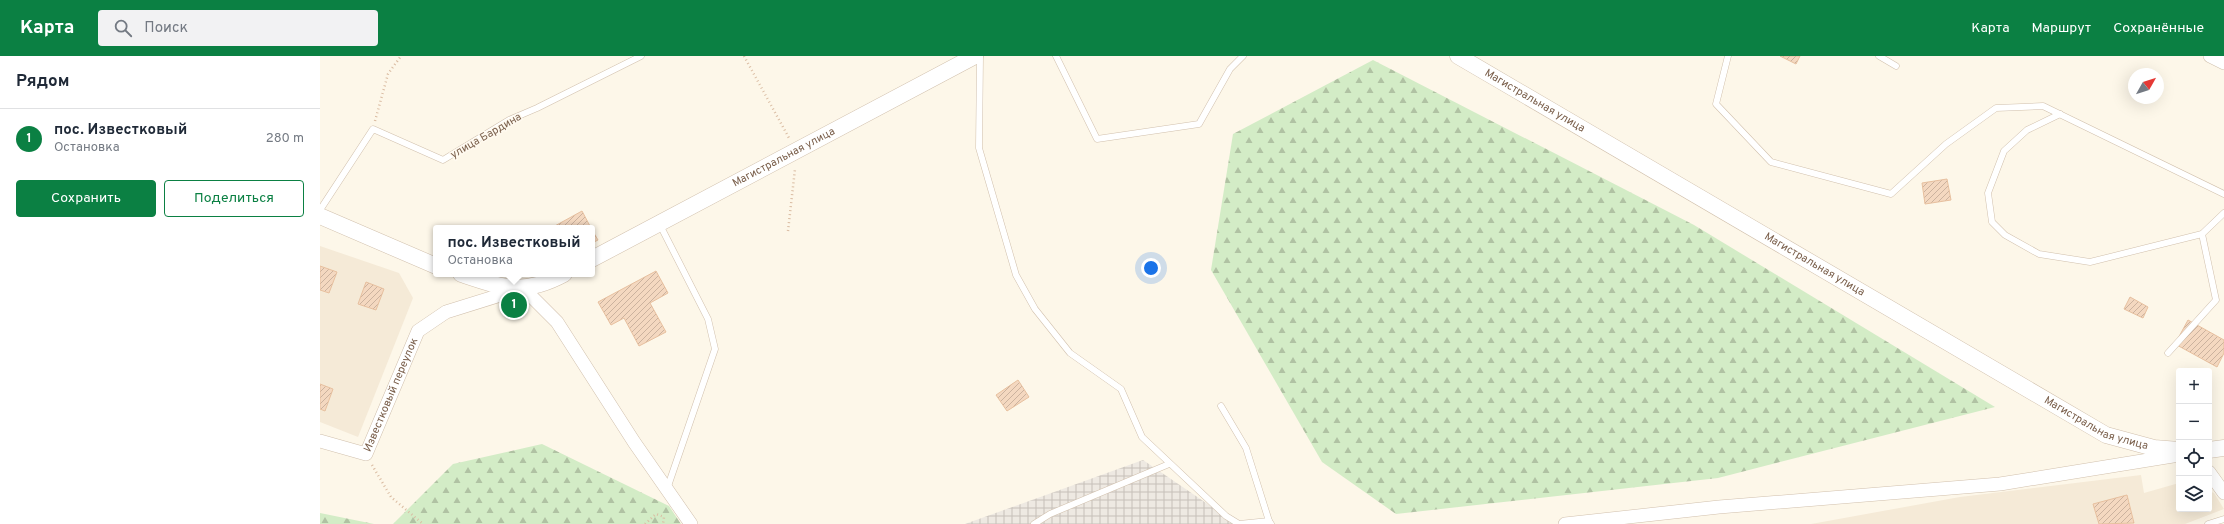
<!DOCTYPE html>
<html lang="ru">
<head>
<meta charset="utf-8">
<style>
  :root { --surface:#fff; --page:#f2f2f3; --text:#1f2937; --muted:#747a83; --line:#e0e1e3; --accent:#0b8043 }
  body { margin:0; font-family:Overpass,sans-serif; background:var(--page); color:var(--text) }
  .controls { position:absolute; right:12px; bottom:12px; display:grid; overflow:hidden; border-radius:4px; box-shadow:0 4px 16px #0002 }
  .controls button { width:36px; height:36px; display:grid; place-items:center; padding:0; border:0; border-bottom:1px solid var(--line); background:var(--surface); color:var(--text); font:20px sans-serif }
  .compass { position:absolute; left:1808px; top:12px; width:36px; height:36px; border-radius:50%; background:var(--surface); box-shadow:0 4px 16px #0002; rotate:51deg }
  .you { position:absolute; left:831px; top:212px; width:14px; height:14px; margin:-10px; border:3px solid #fff; border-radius:50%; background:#1a73e8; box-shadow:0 0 0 6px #1a73e833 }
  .badge { display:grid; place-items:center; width:26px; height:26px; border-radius:50%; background:var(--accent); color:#fff; font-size:13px; font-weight:700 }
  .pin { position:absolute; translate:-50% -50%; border:2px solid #fff; box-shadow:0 1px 4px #0006 }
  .popup { position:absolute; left:113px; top:169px; width:162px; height:52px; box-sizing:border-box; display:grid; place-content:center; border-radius:4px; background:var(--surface); filter:drop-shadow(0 1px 3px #0005); font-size:13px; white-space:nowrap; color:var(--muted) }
  .popup b { font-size:15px; color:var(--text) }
  .popup::after { content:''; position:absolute; left:50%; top:100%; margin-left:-8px; border:8px solid transparent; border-top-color:var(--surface) }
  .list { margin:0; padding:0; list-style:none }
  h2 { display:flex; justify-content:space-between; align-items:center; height:52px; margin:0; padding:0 16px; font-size:17px }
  h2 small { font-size:13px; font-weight:400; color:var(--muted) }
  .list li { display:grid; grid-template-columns:26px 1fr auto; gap:12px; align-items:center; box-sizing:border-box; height:60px; padding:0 16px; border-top:1px solid var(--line) }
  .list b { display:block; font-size:15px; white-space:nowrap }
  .list p { margin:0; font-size:13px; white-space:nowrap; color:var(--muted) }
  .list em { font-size:13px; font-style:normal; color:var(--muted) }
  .actions { display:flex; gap:8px; padding:12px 16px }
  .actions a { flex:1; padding:9px 0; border:1px solid var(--accent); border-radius:4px; text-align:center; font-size:14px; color:var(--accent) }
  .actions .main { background:var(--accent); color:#fff }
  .icon { flex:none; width:22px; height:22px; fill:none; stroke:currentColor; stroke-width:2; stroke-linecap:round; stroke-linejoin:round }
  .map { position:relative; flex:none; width:1904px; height:468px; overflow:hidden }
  header { display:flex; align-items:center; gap:24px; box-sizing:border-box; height:56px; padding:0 20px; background:var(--accent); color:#fff }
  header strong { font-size:19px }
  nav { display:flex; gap:22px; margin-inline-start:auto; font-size:14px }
  .search { width:280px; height:36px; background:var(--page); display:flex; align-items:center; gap:10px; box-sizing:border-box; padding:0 14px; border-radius:4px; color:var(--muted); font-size:15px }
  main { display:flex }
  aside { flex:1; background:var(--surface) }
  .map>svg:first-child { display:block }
</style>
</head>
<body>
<header>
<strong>Карта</strong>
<div class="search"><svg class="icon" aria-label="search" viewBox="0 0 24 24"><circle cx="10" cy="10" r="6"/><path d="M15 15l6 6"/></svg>Поиск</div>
<nav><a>Карта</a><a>Маршрут</a><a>Сохранённые</a></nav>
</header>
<main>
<aside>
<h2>Рядом<small></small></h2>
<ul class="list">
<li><span class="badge">1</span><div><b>пос. Известковый</b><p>Остановка</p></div><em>280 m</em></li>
</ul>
<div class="actions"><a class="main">Сохранить</a><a>Поделиться</a></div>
</aside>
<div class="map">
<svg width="1904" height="468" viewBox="0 0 1904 468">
  <defs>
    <pattern id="industrial-grid" width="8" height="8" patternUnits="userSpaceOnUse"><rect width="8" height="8" fill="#eee9e2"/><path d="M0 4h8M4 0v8" fill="none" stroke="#c6c0b9"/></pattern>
    <pattern id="forest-firs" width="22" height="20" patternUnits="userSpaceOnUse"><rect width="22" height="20" fill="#d3ecc6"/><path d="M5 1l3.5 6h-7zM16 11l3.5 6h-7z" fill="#b0c2a3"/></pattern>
    <pattern id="building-hatch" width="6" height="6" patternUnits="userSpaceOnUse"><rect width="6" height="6" fill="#f4d8c0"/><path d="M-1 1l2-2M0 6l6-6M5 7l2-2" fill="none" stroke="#cbb29e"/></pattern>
  </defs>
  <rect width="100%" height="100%" fill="#fdf7e9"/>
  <g fill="#f5ead7">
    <path d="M0,190L79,217L93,242L38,381L0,366Z"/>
    <path d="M1821,419L1824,437L1859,427V453H1889V435L1894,437L1904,453L1865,468H1491L1640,441Z"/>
  </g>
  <path fill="url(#industrial-grid)" d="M823,404L917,468H645Z"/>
  <g fill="url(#forest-firs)">
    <path d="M1053,4L1374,169L1675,351L1398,422L1076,458L1002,406L891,214L913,78Z"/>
    <path d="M222,388L349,450L361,468H73L133,408Z"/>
    <path d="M0,457L54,468H0Z"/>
  </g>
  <g fill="url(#building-hatch)" stroke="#e7c09f">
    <path d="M1460,0H1480L1476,8Z"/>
    <path d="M1627,123L1631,144L1605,148L1602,127Z"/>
    <path d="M262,155L271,172H234L233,171Z"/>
    <path d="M272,174L278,184L272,187Z"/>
    <path d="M0,210L17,216L9,237L0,234Z"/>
    <path d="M336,215L348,237L330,247L346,276L319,290L304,262L291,269L278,246Z"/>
    <path d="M46,226L64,233L56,254L38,248Z"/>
    <path d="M1810,241L1828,251L1823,262L1804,253Z"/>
    <path d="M1868,264L1904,284V297L1897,311L1855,288Z"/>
    <path d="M698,324L709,341L687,355L676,339Z"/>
    <path d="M0,328L13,333L5,355L0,353Z"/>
    <path d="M1807,439L1814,467L1779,468L1773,448Z"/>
  </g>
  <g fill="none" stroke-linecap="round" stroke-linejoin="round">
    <defs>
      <g id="service">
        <path d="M660,0L659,92L696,219L715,253L750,297L801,333L822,381L906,460L919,468L949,465L951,468"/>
        <path d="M736,0L777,83L879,68L910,13L923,0"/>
        <path d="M1408,0L1396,48L1451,106L1571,138L1626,88L1676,52L1723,50L1904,138"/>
        <path d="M1559,0L1576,10"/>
        <path d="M1740,58L1707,74L1684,95L1668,137L1672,166L1685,179L1719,198L1770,206L1882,178L1904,157"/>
        <path d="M0,154L53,73L123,104L189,64L217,52L321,0"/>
        <path d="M339,167L388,263L395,293L347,433"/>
        <path d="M1848,297L1896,244L1882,178"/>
        <path d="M901,350L926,392L949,465"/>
        <path d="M714,468L730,458L849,408"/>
        <path d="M1888,468L1904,463"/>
      </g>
      <g id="minor">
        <path d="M1890,0L1904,7"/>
        <path id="s1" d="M0,385L46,398L98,275L126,256L203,232L237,266L314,386L371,468"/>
        <path d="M1889,416L1904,437"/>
        <path d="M1245,468L1399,451L1680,428L1859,399"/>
      </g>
      <g id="tertiary">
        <path id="s2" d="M1138,0L1786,379L1834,392L1859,394"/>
        <path d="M0,160L116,210"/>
        <path id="s3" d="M272,203L655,0"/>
        <path d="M141,218C183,232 203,240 244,218"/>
        <path d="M1889,394L1904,392"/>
      </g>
    </defs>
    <use href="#service" stroke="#d1c0ad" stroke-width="7"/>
    <use href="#minor" stroke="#d1c0ad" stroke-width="14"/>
    <use href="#tertiary" stroke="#d1c0ad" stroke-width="17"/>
    <g stroke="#dabca2" stroke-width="2.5" stroke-dasharray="1 3" stroke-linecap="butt">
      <path d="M424,0L469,82"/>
      <path d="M55,65L68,18L81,0"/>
      <path d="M468,175L475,113"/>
      <path d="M52,409L71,441L103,468"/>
      <path d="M325,468L336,458L344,461L343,468"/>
    </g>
    <use href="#service" stroke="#fff" stroke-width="6"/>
    <use href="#minor" stroke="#fff" stroke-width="13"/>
    <use href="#tertiary" stroke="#fff" stroke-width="16"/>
  </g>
  <g text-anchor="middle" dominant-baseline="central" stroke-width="3" stroke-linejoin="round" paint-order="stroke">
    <g font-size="11" fill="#7a5f4b" stroke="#fffaf0">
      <text stroke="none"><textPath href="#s2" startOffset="89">Магистральная улица</textPath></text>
      <text transform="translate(166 80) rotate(-30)">улица Бардина</text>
      <text stroke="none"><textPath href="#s3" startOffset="217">Магистральная улица</textPath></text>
      <text stroke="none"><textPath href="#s2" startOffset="413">Магистральная улица</textPath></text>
      <text stroke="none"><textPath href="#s1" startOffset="112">Известковый переулок</textPath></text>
      <text stroke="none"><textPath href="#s2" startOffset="737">Магистральная улица</textPath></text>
    </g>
  </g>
</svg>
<div class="controls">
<button>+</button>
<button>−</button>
<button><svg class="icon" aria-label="locate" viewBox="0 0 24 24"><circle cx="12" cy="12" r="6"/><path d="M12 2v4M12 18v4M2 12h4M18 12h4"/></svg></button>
<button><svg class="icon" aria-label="layers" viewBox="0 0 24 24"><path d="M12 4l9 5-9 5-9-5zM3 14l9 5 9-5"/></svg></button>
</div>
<svg class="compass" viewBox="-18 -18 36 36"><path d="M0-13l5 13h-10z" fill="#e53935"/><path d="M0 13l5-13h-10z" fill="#747a83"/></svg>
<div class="you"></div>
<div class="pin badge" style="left:194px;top:249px">1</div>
<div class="popup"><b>пос. Известковый</b>Остановка</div>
</div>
</main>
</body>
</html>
